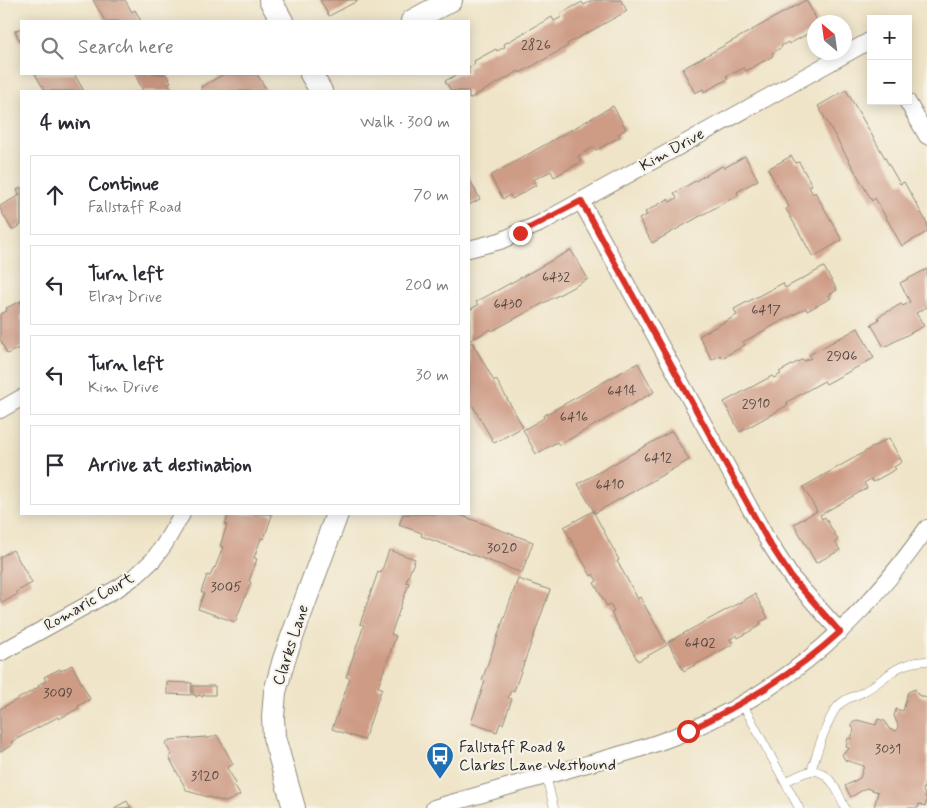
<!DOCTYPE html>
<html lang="en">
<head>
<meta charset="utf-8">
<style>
  :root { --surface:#fff; --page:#f7f7f7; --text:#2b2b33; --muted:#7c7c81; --line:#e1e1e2 }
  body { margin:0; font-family:Mynerve,sans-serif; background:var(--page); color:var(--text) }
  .controls { position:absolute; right:15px; top:15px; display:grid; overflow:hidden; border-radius:0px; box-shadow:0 2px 12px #0003 }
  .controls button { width:45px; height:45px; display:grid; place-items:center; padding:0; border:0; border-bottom:1px solid var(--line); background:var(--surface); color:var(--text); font:25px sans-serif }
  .compass { position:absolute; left:807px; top:15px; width:45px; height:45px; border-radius:50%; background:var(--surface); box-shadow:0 2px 12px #0003; rotate:331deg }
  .stop { position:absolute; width:15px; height:15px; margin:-11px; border:4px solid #d93025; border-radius:50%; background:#fff }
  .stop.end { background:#d93025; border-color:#fff; box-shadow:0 1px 5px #0008 }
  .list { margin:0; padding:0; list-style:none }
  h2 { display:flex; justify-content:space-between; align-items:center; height:65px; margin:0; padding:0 20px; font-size:21px }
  h2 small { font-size:16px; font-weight:400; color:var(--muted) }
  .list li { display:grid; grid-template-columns:32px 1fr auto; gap:15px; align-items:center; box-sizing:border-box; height:80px; margin:0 10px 10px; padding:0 10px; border:1px solid var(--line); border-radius:0px }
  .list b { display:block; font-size:19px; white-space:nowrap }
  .list p { margin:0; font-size:16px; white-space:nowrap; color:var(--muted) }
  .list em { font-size:16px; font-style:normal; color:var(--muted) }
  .icon { flex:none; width:28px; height:28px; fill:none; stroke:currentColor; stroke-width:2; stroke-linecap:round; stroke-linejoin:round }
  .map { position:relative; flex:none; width:927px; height:808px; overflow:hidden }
  .search { position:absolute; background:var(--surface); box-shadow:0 2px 12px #0003; left:20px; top:20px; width:450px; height:55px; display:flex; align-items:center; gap:12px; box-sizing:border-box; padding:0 18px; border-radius:0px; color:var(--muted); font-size:19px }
  .panel { position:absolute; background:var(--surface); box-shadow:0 2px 12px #0003; left:20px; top:90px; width:450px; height:425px; border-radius:0px }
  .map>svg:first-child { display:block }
</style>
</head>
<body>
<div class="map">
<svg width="927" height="808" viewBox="0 0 927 808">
  <rect width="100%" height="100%" fill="#f7f3e8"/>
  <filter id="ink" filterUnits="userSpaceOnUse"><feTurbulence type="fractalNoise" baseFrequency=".02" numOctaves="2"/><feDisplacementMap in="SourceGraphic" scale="10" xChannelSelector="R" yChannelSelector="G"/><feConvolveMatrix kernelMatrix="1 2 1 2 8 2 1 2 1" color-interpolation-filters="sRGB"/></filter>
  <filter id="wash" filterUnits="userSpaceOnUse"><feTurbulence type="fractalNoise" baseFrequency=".0096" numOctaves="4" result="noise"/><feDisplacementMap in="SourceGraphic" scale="20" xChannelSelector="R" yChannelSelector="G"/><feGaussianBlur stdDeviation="1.12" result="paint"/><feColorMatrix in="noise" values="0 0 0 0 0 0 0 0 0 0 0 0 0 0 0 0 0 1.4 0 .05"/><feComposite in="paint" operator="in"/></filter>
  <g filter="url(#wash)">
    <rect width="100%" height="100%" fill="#efe4c7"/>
    <g id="blocks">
      <g fill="#ce9b85">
        <path d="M93,0H125L132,12L135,10L141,21H105Z"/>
        <path d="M320,0H359L329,16Z"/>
        <path d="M593,0H621L627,11L567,44L568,46L520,73L519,71L469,99V91H451L445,81L458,74H469V68L475,64L474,61L496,49L497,51L505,47L504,44L552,17L554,21L562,17L560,14L582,2L584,5Z"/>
        <path d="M806,0L818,22H814V27L811,29L813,31L789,44L788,42L781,46L782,47L772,53L773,56L746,71L744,68L734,73L733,72L726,76L728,79L704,92L703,89L695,93L682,69Z"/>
        <path d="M21,28V43L15,31Z"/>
        <path d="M35,74H74L84,91H45Z"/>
        <path d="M135,74H166L171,82L168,83L173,91H143Z"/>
        <path d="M224,74H257L266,89L263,91H200L203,89L201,87Z"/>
        <path d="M846,90L900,184L904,182L927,223V232L902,246L875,198L872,201L818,106Z"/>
        <path d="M613,106L626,129L618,134L620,137L596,150L594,147L578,156L581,162L554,177L551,171L533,180L536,185L512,199L510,195L503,199L490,176Z"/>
        <path d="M745,156L758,180L737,192L738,195L652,243L639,219L647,215L645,212L668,199L670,202L677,198L674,193L722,166L724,168Z"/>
        <path d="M791,156L796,163L799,162L812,185L809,187L813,194L815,192L842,240L813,257L786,209L789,207L768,169Z"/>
        <path d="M469,178L480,199L469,205Z"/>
        <path d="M21,187V225L12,230L0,209V206L20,195L17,190Z"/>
        <path d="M571,250L588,279L492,331L491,329L469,341V310L478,305L476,302Z"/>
        <path d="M824,267L837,290L829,295L831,298L807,311L806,308L743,342L745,345L722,358L720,355L712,360L699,336L737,315L734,309L783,283L785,288Z"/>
        <path d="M927,269V307L916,313L924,326L884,347L871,324L879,320L878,317L901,304L903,306L910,302L900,283Z"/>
        <path d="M21,301V347L7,354L0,339V314L7,311L6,308Z"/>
        <path d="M858,328L874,358L826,384L824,381L787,402L788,405L740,432L724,402L772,376L774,378L781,374L779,372L803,359L804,361L811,358L809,355Z"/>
        <path d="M472,342L494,381L496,379L523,427L494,443L469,399V344Z"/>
        <path d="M638,363L654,392L559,445L557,442L536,454L523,430L544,418L543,416Z"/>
        <path d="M672,431L689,460L595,513L578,484Z"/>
        <path d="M889,438L902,462L894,467L896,469L873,482L871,479L864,483L867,488L820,515L822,519L825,517L838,540L835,542L840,550L816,563L794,524L817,511L803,487Z"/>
        <path d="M593,511L619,560L617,561L638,599L640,597L667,645L638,661L611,613L614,612L610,604L607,606L594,583L597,581L593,574L591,576L564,527Z"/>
        <path d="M229,514H267L272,515L264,539L261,538L254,558L257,559L249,581L251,582L235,622L198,609L204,593L201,592L207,575L210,576L214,567L215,568L223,547L220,546L227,525H225Z"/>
        <path d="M403,514H457L533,542L522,573L421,536L422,533L399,525Z"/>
        <path d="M13,550L32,583L16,592L18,594L2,603L0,598V557Z"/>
        <path d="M389,550L415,559L406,582L409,583L391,634L396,636L378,687L382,688L364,740L332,729L350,678L346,677L364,625L360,624L378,572L381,573Z"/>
        <path d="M518,579L550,590L514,691L511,690L508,698L512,699L503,724L500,723L497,732L471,723L485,681L482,680Z"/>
        <path d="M755,594L768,618L760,622L761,625L738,638L737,635L730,639L733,644L684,671L668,642Z"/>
        <path d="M72,665L90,699L78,706L79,708L59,719L58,717L11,742L12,745L0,752V709L39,687L38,685L46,681L44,677L60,669L61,671Z"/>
        <path d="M167,682L192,683L191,695L167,694Z"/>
        <path d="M193,686H215V695H203V697L199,695L196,697V695H193Z"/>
        <path d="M915,689L918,695L927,698V784L925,783L923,790L927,801L925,806L919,804L918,808H874L878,792L866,788L851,797L845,786L860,778L864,766L845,760L842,754L848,750L849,748L846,747L848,738L851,739L854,730L851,724L857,720L876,725L878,719L885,721L889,729L897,731L898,725L894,716L896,709L903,711L908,692Z"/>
        <path d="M217,735L233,764L227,768L236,783L234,785L240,795L226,802L187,791L169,757L172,755L165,743L170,740L206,737L207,739Z"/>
        <path d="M127,801L131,808H114Z"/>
      </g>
    </g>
  </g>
  <g filter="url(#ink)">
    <use href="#blocks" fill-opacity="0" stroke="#8d8879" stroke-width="1"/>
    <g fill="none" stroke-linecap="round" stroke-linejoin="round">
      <defs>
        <g id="lane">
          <path d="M742,703L799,808"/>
          <path d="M811,771C817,753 826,721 837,707C844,698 854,697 863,692C889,678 894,662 927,661"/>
          <path d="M546,776L554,808"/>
          <path d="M785,782C794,778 803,772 812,771C829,769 840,795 845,808"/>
        </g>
        <g id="street">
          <path d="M907,101L927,136"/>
          <path d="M581,201L768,541L792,578L840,632"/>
          <path d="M469,249L500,241L539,224L871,40"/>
          <path d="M0,410L21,398"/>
          <path d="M0,653L118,588L137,575L153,560L164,545L182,514"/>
          <path d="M434,808C483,794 532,780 580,766C616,756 653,746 688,731C793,685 862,621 927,528"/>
        </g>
        <g id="secondary">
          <path d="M270,0L282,21"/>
          <path d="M412,21L451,0"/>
          <path d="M311,74L321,91"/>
          <path d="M294,808L274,737L273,717L275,692L284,659L337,514"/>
        </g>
      </defs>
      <use href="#lane" stroke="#8d8879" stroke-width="9"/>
      <use href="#street" stroke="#8d8879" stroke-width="18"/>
      <use href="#secondary" stroke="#8d8879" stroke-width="24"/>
      <use href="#lane" stroke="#fff" stroke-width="8"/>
      <use href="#street" stroke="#fff" stroke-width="16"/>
      <use href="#secondary" stroke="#fff" stroke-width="22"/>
    </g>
  </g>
  <g fill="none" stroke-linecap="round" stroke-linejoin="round" filter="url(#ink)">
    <path stroke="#d93025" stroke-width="6" d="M520,233L581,201L768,541L792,578L840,632C794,674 743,704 688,731"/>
  </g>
  <defs>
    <symbol id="bus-pin" viewBox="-11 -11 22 30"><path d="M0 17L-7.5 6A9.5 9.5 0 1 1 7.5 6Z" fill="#1f6fb2" stroke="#f7f3e8"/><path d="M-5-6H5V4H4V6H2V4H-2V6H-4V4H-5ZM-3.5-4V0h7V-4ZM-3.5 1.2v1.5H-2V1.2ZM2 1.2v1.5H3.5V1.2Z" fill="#fff"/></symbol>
  </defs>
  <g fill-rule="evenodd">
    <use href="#bus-pin" x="424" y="740" width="32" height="43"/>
  </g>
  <g text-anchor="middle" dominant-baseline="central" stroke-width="4.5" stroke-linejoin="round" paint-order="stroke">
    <g font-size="14" fill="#544742">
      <text x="536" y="45">2826</text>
      <text x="556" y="277">6432</text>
      <text x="508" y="304">6430</text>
      <text x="766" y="310">6417</text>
      <text x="842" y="356">2906</text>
      <text x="622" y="391">6414</text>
      <text x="756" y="404">2910</text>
      <text x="574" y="417">6416</text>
      <text x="658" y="458">6412</text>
      <text x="610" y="485">6410</text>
      <text x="502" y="548">3020</text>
      <text x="226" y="587">3005</text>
      <text x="700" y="643">6402</text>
      <text x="58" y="693">3009</text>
      <text x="888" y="749">3031</text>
      <text x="205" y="776">3120</text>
    </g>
    <g font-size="16" fill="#2b2b2b" stroke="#f7f3e8">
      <text transform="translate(672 150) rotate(-29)">Kim Drive</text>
      <text transform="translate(89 602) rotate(-30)">Romaric Court</text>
      <text transform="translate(291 645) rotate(-72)">Clarks Lane</text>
    </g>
    <g font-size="16" fill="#2b2b2b" stroke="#f7f3e8" text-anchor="start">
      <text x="459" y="747">Fallstaff Road &amp;<tspan x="459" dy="18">Clarks Lane Westbound</tspan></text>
    </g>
  </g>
</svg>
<div class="controls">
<button>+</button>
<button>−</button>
</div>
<svg class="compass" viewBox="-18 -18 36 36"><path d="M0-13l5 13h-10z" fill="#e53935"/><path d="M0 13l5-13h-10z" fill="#7c7c81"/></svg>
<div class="stop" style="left:688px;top:731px"></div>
<div class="stop end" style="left:520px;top:233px"></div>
<div class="search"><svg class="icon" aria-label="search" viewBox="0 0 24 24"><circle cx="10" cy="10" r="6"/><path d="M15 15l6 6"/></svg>Search here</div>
<section class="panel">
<h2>4 min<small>Walk · 300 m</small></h2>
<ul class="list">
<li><svg class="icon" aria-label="ahead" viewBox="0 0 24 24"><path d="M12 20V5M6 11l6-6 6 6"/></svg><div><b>Continue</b><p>Fallstaff Road</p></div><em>70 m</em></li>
<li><svg class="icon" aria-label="left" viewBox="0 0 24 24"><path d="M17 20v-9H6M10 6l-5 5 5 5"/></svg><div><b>Turn left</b><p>Elray Drive</p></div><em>200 m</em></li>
<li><svg class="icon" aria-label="left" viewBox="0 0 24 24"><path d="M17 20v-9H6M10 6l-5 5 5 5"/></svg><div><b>Turn left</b><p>Kim Drive</p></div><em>30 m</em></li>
<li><svg class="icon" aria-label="arrive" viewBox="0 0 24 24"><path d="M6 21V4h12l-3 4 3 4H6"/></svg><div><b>Arrive at destination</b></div></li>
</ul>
</section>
</div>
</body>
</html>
